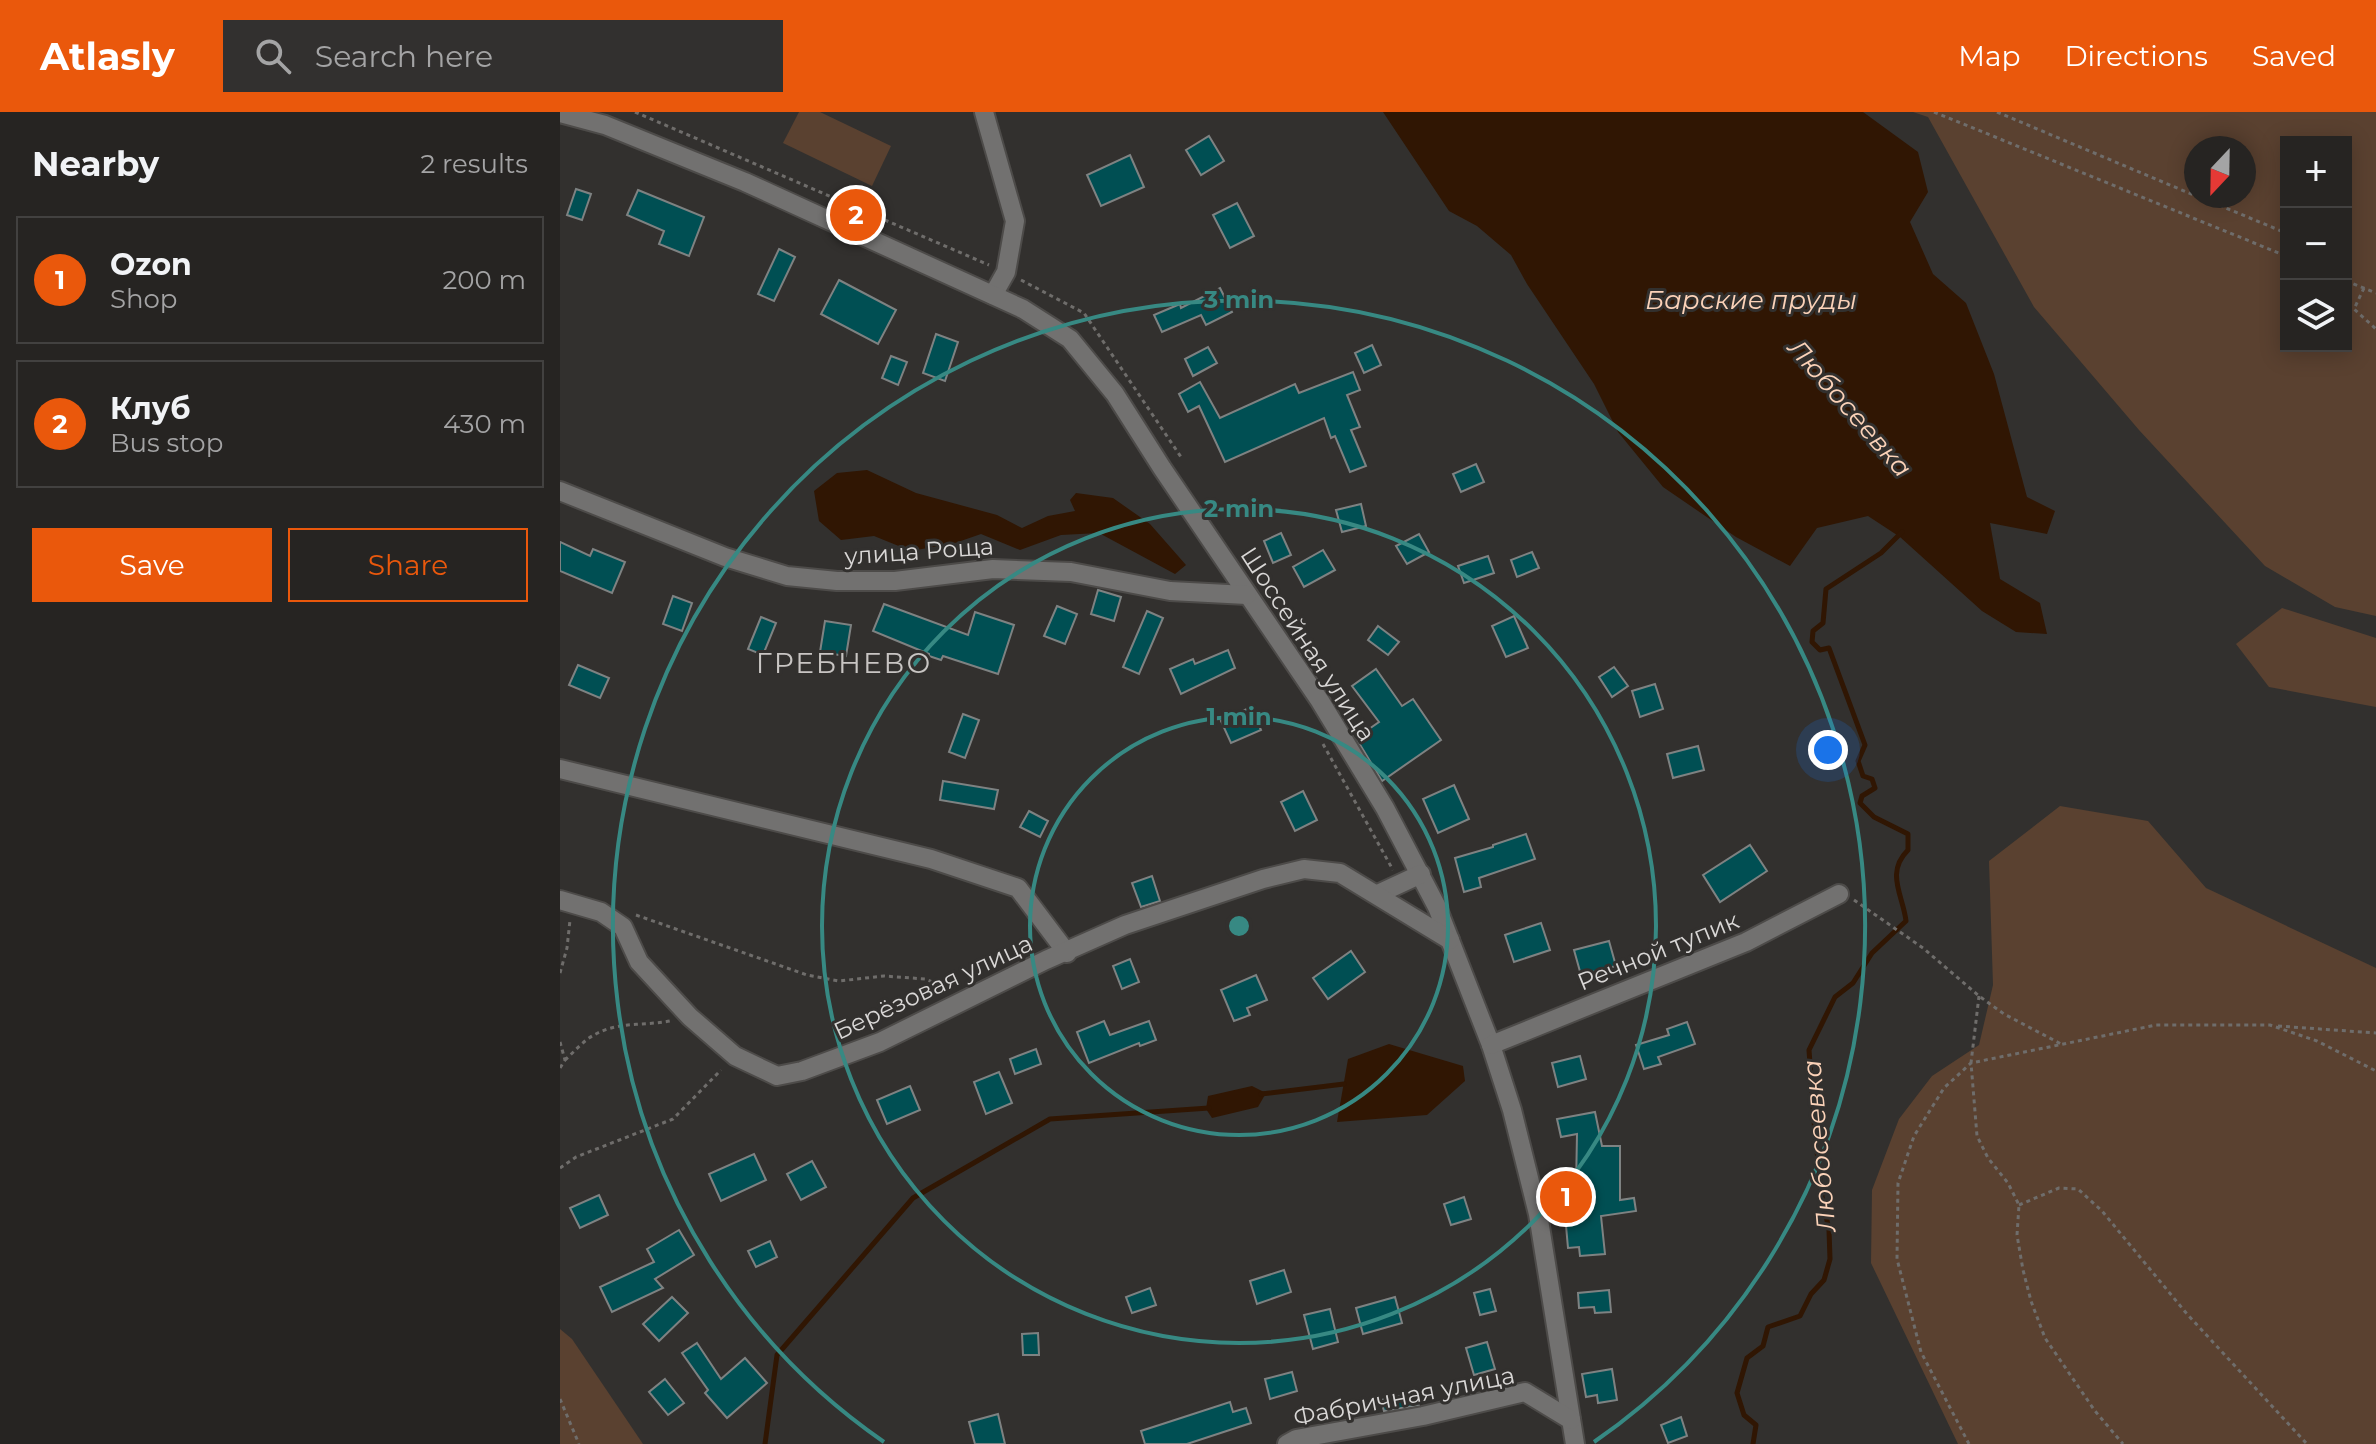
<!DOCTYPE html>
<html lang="en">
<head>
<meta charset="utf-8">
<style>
  :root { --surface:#262422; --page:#32302f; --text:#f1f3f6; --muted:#a4a4a5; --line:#424140; --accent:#ea580c }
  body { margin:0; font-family:Montserrat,sans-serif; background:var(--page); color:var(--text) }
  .controls { position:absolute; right:24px; top:24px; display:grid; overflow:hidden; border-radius:0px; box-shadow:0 4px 20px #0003 }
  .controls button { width:72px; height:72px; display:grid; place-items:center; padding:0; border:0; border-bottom:2px solid var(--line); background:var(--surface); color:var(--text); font:40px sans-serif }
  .compass { position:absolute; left:1624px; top:24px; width:72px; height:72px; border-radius:50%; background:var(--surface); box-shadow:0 4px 20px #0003; rotate:202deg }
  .you { position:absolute; left:1268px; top:638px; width:28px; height:28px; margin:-20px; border:6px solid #fff; border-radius:50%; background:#1a73e8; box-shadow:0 0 0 12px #1a73e833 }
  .badge { display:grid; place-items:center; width:52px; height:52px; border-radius:50%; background:var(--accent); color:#fff; font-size:26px; font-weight:700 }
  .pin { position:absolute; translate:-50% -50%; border:4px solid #fff; box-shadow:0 2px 8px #0006 }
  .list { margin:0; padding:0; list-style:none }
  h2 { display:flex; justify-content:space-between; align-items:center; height:104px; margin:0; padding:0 32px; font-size:34px }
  h2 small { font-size:26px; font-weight:400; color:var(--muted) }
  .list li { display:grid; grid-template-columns:52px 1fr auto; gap:24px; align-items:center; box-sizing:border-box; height:128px; margin:0 16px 16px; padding:0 16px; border:2px solid var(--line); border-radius:0px }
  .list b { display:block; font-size:30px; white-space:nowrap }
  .list p { margin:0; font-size:26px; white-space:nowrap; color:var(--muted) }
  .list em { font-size:26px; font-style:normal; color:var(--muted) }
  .actions { display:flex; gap:16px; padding:24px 32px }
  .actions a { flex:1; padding:18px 0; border:2px solid var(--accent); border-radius:0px; text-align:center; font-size:28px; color:var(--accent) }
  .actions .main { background:var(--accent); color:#fff }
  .icon { flex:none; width:44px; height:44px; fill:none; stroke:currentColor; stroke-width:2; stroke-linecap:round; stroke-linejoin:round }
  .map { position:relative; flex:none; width:1816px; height:1332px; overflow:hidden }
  header { display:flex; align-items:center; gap:48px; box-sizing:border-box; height:112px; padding:0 40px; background:var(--accent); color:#fff }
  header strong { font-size:38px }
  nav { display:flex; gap:44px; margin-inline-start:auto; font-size:28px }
  .search { width:560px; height:72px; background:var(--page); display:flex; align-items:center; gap:20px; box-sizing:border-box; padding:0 28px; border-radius:0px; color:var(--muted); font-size:30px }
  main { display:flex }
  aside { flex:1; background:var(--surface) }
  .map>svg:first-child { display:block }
</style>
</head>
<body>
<header>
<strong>Atlasly</strong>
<div class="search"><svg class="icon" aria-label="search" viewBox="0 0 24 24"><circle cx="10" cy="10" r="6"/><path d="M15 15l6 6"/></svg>Search here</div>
<nav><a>Map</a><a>Directions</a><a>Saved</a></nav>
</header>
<main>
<aside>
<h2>Nearby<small>2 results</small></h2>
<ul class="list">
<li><span class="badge">1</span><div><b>Ozon</b><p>Shop</p></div><em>200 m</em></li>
<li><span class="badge">2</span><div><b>Клуб</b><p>Bus stop</p></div><em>430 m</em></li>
</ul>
<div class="actions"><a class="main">Save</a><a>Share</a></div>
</aside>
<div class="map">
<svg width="1816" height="1332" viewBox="0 0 1816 1332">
  <rect width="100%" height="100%" fill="#32302e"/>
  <g fill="#5a4130" fill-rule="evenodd">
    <path d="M239,0H260L331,34L312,74L223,31Z"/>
    <path d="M1353,0H1816V504L1775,495L1705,454L1579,318L1474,195L1368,5ZM1726,30H1786V234H1726ZM1636,36H1684V84H1636Z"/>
    <path d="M1722,496L1816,526V595L1709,575L1676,532Z"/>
    <path d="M1500,694L1588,709L1646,776L1816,856V1332H1398L1311,1151L1312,1078L1339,1007L1372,964L1419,933L1433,873L1429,749Z"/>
    <path d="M0,1217L12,1227L83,1332H0Z"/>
  </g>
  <g fill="#301603">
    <path d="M823,0H1303L1358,40L1368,80L1350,110L1373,162L1406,191L1434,262L1467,385L1495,399L1487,422L1430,411L1440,467L1480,491L1487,522L1456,520L1422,499L1340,425L1308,404L1257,416L1230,454L1176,425L1103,375L1058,320L1034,272L967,172L951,143L917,114L889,99Z"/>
    <path d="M307,358L356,381L437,403L462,416L488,404L515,399L510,388L516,381L553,386L590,412L626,453L615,462L539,421L501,423L460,438L421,422L395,431L351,439L314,424L281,428L259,409L254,379L277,361Z"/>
    <path d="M829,932L903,954L905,969L867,1003L777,1010L788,947Z"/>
    <path d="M692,974L706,981L698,995L652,1006L646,997L648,984Z"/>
  </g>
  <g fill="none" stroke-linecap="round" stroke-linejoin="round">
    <g stroke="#301603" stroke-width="5">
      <path d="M701,982L784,972"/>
      <path d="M205,1332L217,1243L353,1086L490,1007L649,996"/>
      <path d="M1193,1332L1196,1313L1184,1303L1177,1281L1187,1246L1203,1234L1208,1215L1240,1204L1251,1182L1264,1168L1270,1147L1269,1118L1262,1085L1255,1021L1249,938L1275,885L1293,871L1312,841L1346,809C1343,783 1325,761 1348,738V722L1314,705L1300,691L1302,684L1315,676L1312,667L1303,664L1298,649L1305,633L1269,536L1260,538L1252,530L1253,519L1263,511L1266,477L1321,441L1342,420"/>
    </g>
  </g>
  <g fill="#004f53" stroke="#7e8282" stroke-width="2">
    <path d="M649,24L664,49L641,63L626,38Z"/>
    <path d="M570,43L584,75L541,94L527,63Z"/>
    <path d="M16,77L31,82L22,108L7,103Z"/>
    <path d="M78,78L144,105L129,144L99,132L104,119L67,103Z"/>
    <path d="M677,91L694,124L670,136L653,103Z"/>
    <path d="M219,137L235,145L214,189L198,182Z"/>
    <path d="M279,168L336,198L318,232L261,202Z"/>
    <path d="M660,176L672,200L646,213L641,203L602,220L594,203L620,192L621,196Z"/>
    <path d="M376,222L398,230L385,269L363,261Z"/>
    <path d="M812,233L821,253L804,261L795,241Z"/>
    <path d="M648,235L657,251L633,264L625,247Z"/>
    <path d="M331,244L347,250L338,273L322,266Z"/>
    <path d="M793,260L800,278L787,283L800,315L791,318L806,354L790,360L775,324L771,326L764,306L665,350L639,294L628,300L619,282L640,270L660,306L735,272L739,281Z"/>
    <path d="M916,352L924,370L901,380L893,362Z"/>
    <path d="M801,392L806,414L782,420L776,398Z"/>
    <path d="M721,421L731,443L713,451L704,429Z"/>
    <path d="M859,422L869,440L847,452L836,434Z"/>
    <path d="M0,430L30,444L33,437L65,450L52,481L0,459Z"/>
    <path d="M763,438L775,458L744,475L733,455Z"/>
    <path d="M972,440L979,456L957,465L951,448Z"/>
    <path d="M928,444L934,461L904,471L898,454Z"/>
    <path d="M538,478L561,485L554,509L531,502Z"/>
    <path d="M113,484L132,491L122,519L103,512Z"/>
    <path d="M324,492L408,523L415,500L454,513L438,562L383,544L381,548L369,544V542L313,519Z"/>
    <path d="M497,494L517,502L505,532L484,524Z"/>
    <path d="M587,499L603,506L579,562L563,555Z"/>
    <path d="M954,504L968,536L946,545L932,514Z"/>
    <path d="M201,505L216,511L203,543L188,537Z"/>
    <path d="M265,509L291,513L286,544L260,540Z"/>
    <path d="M818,514L839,530L828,543L808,528Z"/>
    <path d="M668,538L675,556L621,582L610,557L633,547L635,552Z"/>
    <path d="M18,553L49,566L40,586L9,573Z"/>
    <path d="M1054,555L1068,574L1052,585L1039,565Z"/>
    <path d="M816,557L842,594L853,587L881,628L822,669L796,626L819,610L792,574Z"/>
    <path d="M1095,572L1103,597L1080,605L1072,579Z"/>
    <path d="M691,595L701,618L671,631L661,609Z"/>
    <path d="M403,602L419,608L405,646L389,640Z"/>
    <path d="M1138,634L1144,658L1113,666L1107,642Z"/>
    <path d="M383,669L438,678L434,697L380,688Z"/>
    <path d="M894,673L909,707L878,721L863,687Z"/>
    <path d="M743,679L757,708L735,719L721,690Z"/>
    <path d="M469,699L488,709L480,725L460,715Z"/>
    <path d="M966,722L975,747L919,766L921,775L904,780L895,746L933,735V733Z"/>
    <path d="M1190,733L1207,759L1160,790L1143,763Z"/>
    <path d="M592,764L600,789L581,795L572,771Z"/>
    <path d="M981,811L990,838L954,850L945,823Z"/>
    <path d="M1049,829L1056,854L1021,863L1014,838Z"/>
    <path d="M791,839L805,860L768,887L753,866Z"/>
    <path d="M570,847L579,870L562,877L553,854Z"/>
    <path d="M696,863L707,888L687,896L690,903L674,909L661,878Z"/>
    <path d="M544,909L550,923L589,909L596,928L580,934L579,931L529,951L517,920Z"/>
    <path d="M1127,910L1135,932L1098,945L1101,952L1084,957L1076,933L1109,923L1107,917Z"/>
    <path d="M476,937L481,952L455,962L450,947Z"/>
    <path d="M1020,944L1026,967L998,975L992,951Z"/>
    <path d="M439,960L452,991L426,1002L414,970Z"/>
    <path d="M350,974L360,998L327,1012L317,988Z"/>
    <path d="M1035,1000L1042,1034H1060V1088L1074,1086L1076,1099L1041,1104L1045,1142L1020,1144L1019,1135L1008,1136L1004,1091H999L998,1076L1016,1075L1017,1022L1001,1025L997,1007Z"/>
    <path d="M194,1042L206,1068L161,1089L149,1062Z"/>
    <path d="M252,1049L266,1075L241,1088L227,1062Z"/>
    <path d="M39,1083L48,1103L20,1116L10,1096Z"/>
    <path d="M904,1085L911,1107L891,1113L884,1092Z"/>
    <path d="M119,1118L134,1143L95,1167L103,1176L52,1200L40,1175L94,1150L87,1137Z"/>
    <path d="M210,1129L217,1145L196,1155L188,1139Z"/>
    <path d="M724,1158L731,1180L697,1192L690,1169Z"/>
    <path d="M590,1176L596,1193L572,1201L566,1185Z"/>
    <path d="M930,1177L936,1199L920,1203L914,1181Z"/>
    <path d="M1049,1178L1051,1200L1035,1201L1034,1195L1019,1196L1018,1181Z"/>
    <path d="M112,1185L128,1201L99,1229L83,1212Z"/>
    <path d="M835,1185L842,1211L803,1222L796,1196Z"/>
    <path d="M770,1197L778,1230L753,1237L744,1203Z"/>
    <path d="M478,1221L479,1243H463L462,1222Z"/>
    <path d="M927,1230L935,1257L914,1263L906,1236Z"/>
    <path d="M137,1231L161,1267L185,1246L207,1271L167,1306L145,1281L148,1278L122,1241Z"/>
    <path d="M1052,1257L1057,1288L1038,1291L1037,1283L1026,1285L1022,1262Z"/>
    <path d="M732,1260L737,1279L710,1287L705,1267Z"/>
    <path d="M105,1267L124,1291L108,1303L89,1280Z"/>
    <path d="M856,1281L859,1293L824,1299L821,1288Z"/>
    <path d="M670,1290L673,1300L686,1296L691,1311L627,1332H585L581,1319Z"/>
    <path d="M438,1302L445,1332H415L409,1310Z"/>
    <path d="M1121,1305L1127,1324L1108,1331L1101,1313Z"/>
  </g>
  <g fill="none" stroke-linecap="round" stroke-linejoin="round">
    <defs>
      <g id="minor">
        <path d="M424,0L455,109L446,160L433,183"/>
        <path d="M0,1L45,13L185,70L463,197L510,227L555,282L602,356L760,589L825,696L877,795L931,933L952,998L978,1102L1015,1332"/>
        <path d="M0,379L165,445L227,464L277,469H335L433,457L511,460L610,479L687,483"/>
        <path d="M0,657L371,747L458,776L507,841"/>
        <path d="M818,782L861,762"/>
        <path d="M0,788L41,800L63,815L79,850L130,905L175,944L217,964L242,959L320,930L486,848L565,813L703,767L744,757L780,761L890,828"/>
        <path d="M931,933L1186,830L1279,782"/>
        <path d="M727,1332L736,1327L863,1304L965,1280L1011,1308"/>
      </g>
    </defs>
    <use href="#minor" stroke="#4d4b49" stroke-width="22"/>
    <g stroke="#6f6d6b" stroke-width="3" stroke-dasharray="4 4" stroke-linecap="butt">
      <path d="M75,0L429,153"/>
      <path d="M1374,0L1726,144"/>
      <path d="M1437,0L1636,84"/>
      <path d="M1637,84L1726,121"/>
      <path d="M461,168L524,201L621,345"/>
      <path d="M1786,169L1816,181"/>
      <path d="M1804,176L1794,197L1816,217"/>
      <path d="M763,632L833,758"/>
      <path d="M1294,788L1363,836L1419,884L1444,902L1503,933"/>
      <path d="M76,803L247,863L279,869L324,864L365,867L388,876"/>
      <path d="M0,861L7,836L10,808"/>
      <path d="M1419,884L1411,951L1417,1024L1428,1046L1448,1071L1459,1093L1457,1123L1463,1158L1471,1189L1485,1226L1535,1299L1563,1332"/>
      <path d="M1718,914L1816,921"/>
      <path d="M0,930L5,948L0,956"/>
      <path d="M5,948C14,940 24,928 34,923C58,909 85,914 110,909"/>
      <path d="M0,1056L16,1045L113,1007L161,958"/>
      <path d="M1459,1093L1499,1076L1518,1077L1542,1099L1627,1202L1747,1332"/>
      <path d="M0,1287L19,1332"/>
      <path d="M1409,1332L1361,1240L1337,1147L1338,1071L1354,1024L1384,976L1411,951L1596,913H1710L1757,929L1816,959"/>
    </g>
    <use href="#minor" stroke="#727170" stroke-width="18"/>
  </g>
  <g fill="none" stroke="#378983" stroke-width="4">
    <circle cx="679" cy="814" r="209"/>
    <circle cx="679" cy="814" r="417"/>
    <path d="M324 1330A626 626 0 1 1 1034 1330"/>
  </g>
  <g text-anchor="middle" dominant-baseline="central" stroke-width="6" stroke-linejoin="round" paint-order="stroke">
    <g font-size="24" fill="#d9d7d6" stroke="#32302e">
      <text transform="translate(359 439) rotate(-4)">улица Роща</text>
      <text transform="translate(748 532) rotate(57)">Шоссейная улица</text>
      <text transform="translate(1098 839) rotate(-22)">Речной тупик</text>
      <text transform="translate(373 875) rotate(-25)">Берёзовая улица</text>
      <text transform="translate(844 1284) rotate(-11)">Фабричная улица</text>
    </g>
    <g font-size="26" font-style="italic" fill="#fbd2b8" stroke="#32302e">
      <text x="1191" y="188">Барские пруды</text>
      <text transform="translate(1290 296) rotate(49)">Любосеевка</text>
      <text transform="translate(1259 1034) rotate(-95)">Любосеевка</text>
    </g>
    <g font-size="28" letter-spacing="2" fill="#c8c5c3" stroke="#32302e">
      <text x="284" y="551">ГРЕБНЕВО</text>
    </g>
  </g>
  <circle cx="679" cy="814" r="12" fill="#378983" stroke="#32302e" stroke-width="4"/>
  <g font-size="24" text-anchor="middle" font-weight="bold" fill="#378983" stroke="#32302e" stroke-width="6" stroke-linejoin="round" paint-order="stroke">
    <text x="679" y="196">3 min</text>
    <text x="679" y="405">2 min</text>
    <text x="679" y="613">1 min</text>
  </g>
</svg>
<div class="controls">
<button>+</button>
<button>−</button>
<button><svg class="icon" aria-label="layers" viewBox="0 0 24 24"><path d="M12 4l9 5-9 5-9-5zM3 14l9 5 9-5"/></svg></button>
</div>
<svg class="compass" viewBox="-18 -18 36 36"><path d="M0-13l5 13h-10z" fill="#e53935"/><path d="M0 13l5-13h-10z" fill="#a4a4a5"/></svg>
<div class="you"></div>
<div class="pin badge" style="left:1006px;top:1085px">1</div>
<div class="pin badge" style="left:296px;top:103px">2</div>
</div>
</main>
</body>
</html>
